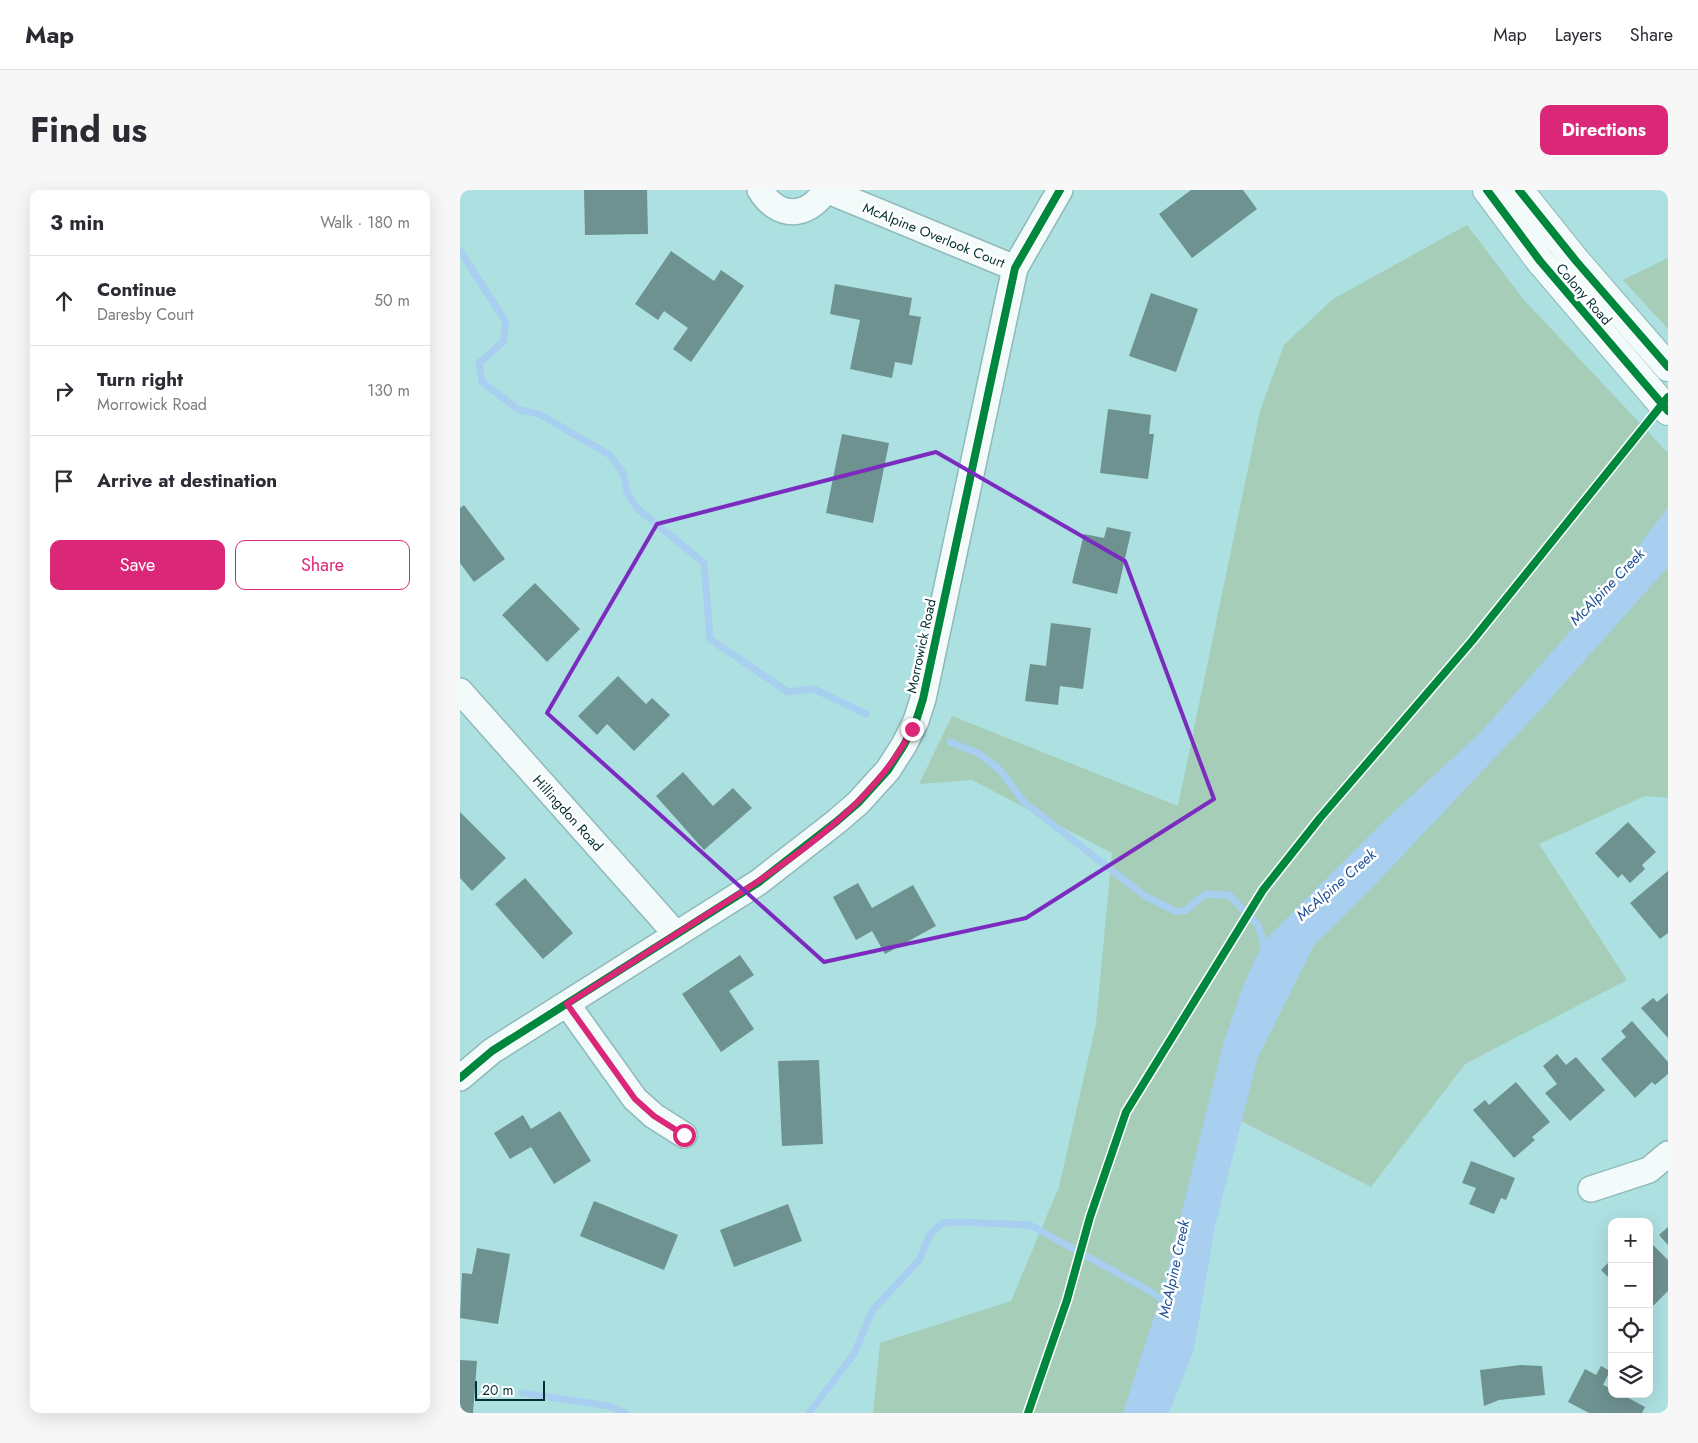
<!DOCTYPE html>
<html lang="en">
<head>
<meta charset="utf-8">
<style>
  :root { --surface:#fff; --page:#f7f7f7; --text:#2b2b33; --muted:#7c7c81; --line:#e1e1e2; --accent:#db2777 }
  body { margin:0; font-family:Jost,sans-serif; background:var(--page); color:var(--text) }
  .controls { position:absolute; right:15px; bottom:15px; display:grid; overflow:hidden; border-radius:10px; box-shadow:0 5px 20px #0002 }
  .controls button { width:45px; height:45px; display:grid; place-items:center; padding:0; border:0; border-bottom:1px solid var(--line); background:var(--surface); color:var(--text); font:25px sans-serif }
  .scale { position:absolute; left:15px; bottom:12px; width:70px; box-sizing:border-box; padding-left:5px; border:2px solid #042f31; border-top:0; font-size:14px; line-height:18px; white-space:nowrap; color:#042f31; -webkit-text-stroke:4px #fff; paint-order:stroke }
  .stop { position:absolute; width:15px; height:15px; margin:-11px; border:4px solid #db2777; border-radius:50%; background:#fff }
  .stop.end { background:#db2777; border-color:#fff; box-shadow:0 1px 5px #0008 }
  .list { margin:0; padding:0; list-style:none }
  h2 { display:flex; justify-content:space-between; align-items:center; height:65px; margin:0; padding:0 20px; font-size:21px }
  h2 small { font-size:16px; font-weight:400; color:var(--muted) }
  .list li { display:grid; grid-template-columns:32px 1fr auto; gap:15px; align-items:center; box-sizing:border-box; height:90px; padding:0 20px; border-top:1px solid var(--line) }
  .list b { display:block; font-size:19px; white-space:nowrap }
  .list p { margin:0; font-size:16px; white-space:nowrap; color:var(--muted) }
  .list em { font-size:16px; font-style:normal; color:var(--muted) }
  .actions { display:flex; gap:10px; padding:15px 20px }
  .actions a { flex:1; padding:11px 0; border:1px solid var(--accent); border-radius:10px; text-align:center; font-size:18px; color:var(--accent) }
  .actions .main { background:var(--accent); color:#fff }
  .icon { flex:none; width:28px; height:28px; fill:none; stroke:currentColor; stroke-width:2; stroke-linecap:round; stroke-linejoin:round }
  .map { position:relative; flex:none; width:1208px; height:1223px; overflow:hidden; border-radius:10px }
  header { display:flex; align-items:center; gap:30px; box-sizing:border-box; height:70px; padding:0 25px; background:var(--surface); border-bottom:1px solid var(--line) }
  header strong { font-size:24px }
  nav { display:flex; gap:28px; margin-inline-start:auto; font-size:18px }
  .intro { display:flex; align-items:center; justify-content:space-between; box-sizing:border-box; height:120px; padding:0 30px }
  h1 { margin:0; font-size:35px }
  .button { padding:12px 22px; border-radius:10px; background:var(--accent); color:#fff; font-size:18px; font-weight:700 }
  main { display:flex; gap:30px; padding:0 30px }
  aside { flex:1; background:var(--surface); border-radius:10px; box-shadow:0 5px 20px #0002 }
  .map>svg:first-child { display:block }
</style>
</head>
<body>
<header>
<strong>Map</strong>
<nav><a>Map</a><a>Layers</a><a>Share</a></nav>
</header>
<div class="intro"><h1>Find us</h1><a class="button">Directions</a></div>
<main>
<aside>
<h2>3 min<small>Walk · 180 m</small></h2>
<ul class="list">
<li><svg class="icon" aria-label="ahead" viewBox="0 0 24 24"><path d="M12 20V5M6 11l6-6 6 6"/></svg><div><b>Continue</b><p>Daresby Court</p></div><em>50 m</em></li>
<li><svg class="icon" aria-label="right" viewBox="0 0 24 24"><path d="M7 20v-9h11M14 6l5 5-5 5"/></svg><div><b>Turn right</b><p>Morrowick Road</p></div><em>130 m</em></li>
<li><svg class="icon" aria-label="arrive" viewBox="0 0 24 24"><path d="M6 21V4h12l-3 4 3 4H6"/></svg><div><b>Arrive at destination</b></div></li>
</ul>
<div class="actions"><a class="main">Save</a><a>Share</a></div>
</aside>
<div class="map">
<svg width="1208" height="1223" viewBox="0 0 1208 1223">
  <rect width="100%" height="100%" fill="#ade0e1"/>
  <g fill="#a5cdb7">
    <path d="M1007,35L1064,110L1208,263V608L1185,606L1079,654L1167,790L1005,874L911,997L771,926L683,1223H413L420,1153L551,1111L599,997L636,834L652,663L512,590L459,594L492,526L718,616L800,221L824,155L873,109Z"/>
    <path d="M1208,68V139L1163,90Z"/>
  </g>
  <path fill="#a8cef0" d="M1208,317V377L1084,516L906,704L854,755L798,867L755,1036L734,1159L709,1223H663L701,1105L764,851L782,799L803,752L926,629L1020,543L1140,408Z"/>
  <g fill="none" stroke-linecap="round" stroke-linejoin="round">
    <g stroke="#a8cef0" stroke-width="7">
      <path d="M0,61L46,132L43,152L19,173L22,192L59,220L79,224L150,265L163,283L168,305L178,319L244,373L250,449L328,502L354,499L406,524"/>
      <path d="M490,552L518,563L539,579L564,612L685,706L715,721H725L745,704L769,705L798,735L806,761"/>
      <path d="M62,1203L149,1216L166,1223"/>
      <path d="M349,1223L394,1164L412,1121L460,1069L470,1044L483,1033L498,1032L570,1035L690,1101L707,1113"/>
    </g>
  </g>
  <g fill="#6e9290">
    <path d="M124,0H187L188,44L125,45Z"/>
    <path d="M731,0H783L797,19L732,68L699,24Z"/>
    <path d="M211,61L254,91L261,80L284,96L231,172L213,159L228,138L204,121L198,130L175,114Z"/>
    <path d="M375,94L452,108L449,125L461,127L452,175L435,172L432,188L390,179L400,130L370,124Z"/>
    <path d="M691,103L738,119L716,182L669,166Z"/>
    <path d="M648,219L691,225L689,244H694L688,289L640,283Z"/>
    <path d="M382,244L429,253L413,333L366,323Z"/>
    <path d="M4,315L45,369L14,392L0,373V318Z"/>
    <path d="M647,337L671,342L657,404L612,393L624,344L644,348Z"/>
    <path d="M75,393L120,439L87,472L42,425Z"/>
    <path d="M591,433L631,438L623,499L600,496L598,515L565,511L570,474L586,476Z"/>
    <path d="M158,486L186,514L192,508L210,525L174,561L147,534L137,545L118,526Z"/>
    <path d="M223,582L253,616L273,598L292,618L244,660L196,606Z"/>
    <path d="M0,622L46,668L12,701L0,688Z"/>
    <path d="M1168,632L1196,662L1182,675L1185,679L1170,693L1162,684L1158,688L1135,663Z"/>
    <path d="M1208,681V743L1200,749L1170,713Z"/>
    <path d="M65,688L113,743L83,769L35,714Z"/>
    <path d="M398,693L412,718L453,695L476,736L425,764L412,741L396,750L373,707Z"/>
    <path d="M280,765L294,785L269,801L294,839L261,862L222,804Z"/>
    <path d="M1208,803V848L1181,818L1193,808L1197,812Z"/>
    <path d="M1172,831L1208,872V884L1195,895L1192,892L1175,908L1141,869L1166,847L1161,841Z"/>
    <path d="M1097,864L1106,875L1116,867L1145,900L1110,931L1085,903L1097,894L1083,876Z"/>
    <path d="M359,870L363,954L322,956L318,871Z"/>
    <path d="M1056,892L1090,932L1072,947L1075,950L1054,968L1013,920L1025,910L1029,915Z"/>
    <path d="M100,921L131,971L94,994L71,957L50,969L34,943L63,925L71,939Z"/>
    <path d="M1011,971L1055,988L1046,1010L1041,1008L1034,1024L1009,1014L1016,998L1002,993Z"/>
    <path d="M134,1011L218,1045L204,1080L120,1046Z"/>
    <path d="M328,1014L342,1051L274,1077L260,1040Z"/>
    <path d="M1208,1037V1055L1199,1045Z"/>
    <path d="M1189,1051L1208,1070V1101L1189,1120Z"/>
    <path d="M17,1058L50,1064L38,1134L0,1128L2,1083L12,1084Z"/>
    <path d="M1152,1069V1091L1141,1080Z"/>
    <path d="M0,1170L17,1171L13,1223H0Z"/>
    <path d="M1061,1175L1082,1176L1085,1205L1039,1210L1024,1216L1020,1180Z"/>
    <path d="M1141,1176L1150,1181L1143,1195L1152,1199V1204H1161L1185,1217L1182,1223H1129L1108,1212L1125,1179L1136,1185Z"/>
  </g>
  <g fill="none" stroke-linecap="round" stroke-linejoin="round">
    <defs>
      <g id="minor">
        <path d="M300,0C318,29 347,29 366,0"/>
        <path d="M366,0L555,78"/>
        <path d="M0,501L216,744"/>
        <path d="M107,814L175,909L194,926L224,945"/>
        <path d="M0,888L32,861L299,692L376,632L398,613L428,580L444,555L456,531L463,509L555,78L600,0"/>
        <path d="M1131,999L1189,980L1208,964"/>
      </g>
      <g id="secondary">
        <path d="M1027,0L1080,71L1208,221"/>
        <path d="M1059,0L1116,71L1208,177"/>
      </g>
    </defs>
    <use href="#minor" stroke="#90b9ba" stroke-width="28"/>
    <use href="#secondary" stroke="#90b9ba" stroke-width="30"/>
    <use href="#minor" stroke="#f3fafa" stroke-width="25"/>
    <use href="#secondary" stroke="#f3fafa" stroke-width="28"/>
    <defs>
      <g id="cycleway">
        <path d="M1027,0L1080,71L1208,221"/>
        <path d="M1059,0L1116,71L1208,177"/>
        <path d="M0,888L32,861L299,692L376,632L398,613L428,580L444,555L456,531L463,509L555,78L600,0"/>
        <path d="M568,1223L607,1110L630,1027L666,922L803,700L860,628L1012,451L1208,207"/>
      </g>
    </defs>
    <use href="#cycleway" stroke="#fff" stroke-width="11"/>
    <use href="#cycleway" stroke="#00873e" stroke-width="8"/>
  </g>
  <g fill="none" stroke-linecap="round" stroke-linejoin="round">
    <path stroke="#db2777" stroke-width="6" d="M224,945L194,926L175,909L107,814C151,786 195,758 238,730C314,682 411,621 452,539"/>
  </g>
  <path fill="none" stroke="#7b2cbf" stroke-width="4" stroke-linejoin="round" d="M476,262L665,371L754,609L566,728L364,772L87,523L197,334Z"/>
  <g text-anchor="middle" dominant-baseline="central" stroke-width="5" stroke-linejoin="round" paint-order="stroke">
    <g font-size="14" fill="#042f31" stroke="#fff">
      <text transform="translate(474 45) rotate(22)">McAlpine Overlook Court</text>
      <text transform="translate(1124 104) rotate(49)">Colony Road</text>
      <text transform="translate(461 456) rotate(-78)">Morrowick Road</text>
      <text transform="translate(108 623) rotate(48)">Hillingdon Road</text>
    </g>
    <g font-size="15" font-style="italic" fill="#205196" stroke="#fff">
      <text transform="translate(1147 397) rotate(-46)">McAlpine Creek</text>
      <text transform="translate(876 695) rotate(-41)">McAlpine Creek</text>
      <text transform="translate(714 1079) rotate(-78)">McAlpine Creek</text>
    </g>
  </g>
</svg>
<div class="controls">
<button>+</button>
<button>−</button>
<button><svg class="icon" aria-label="locate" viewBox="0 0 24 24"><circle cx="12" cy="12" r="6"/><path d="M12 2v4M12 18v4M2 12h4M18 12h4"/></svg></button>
<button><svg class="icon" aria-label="layers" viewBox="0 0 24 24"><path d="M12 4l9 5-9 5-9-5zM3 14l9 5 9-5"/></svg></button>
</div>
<div class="scale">20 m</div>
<div class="stop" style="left:224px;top:945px"></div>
<div class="stop end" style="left:452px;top:539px"></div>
</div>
</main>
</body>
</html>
